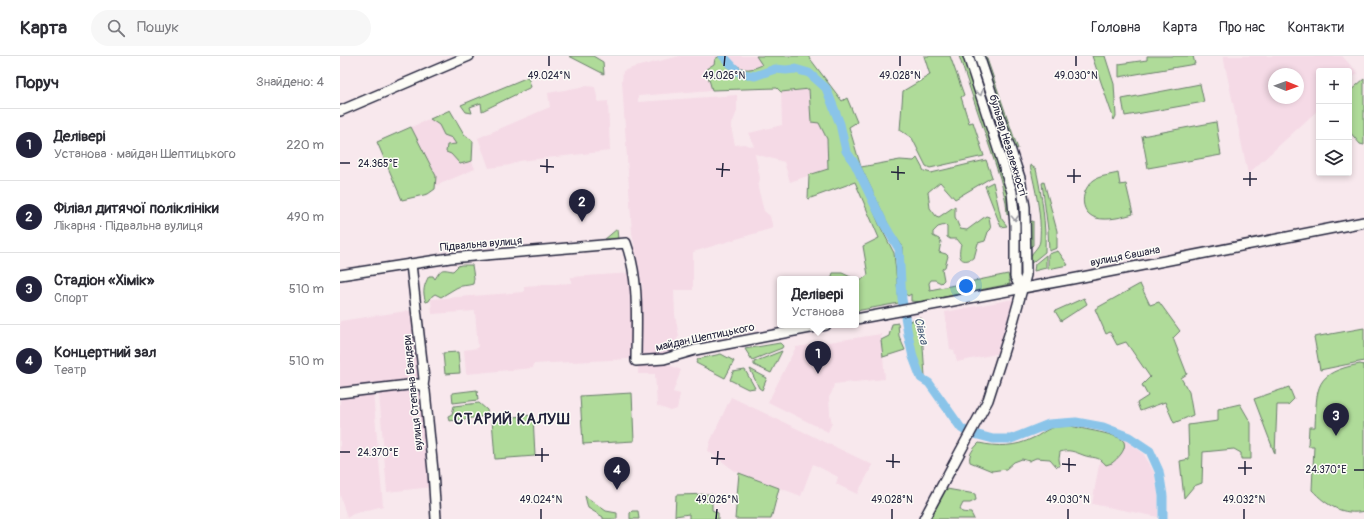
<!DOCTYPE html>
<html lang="uk">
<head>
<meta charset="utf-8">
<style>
  :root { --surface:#fff; --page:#f7f7f7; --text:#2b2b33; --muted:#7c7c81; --line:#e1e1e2; --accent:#22223b }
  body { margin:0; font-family:Pangolin,sans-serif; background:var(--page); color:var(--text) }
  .controls { position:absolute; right:12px; top:12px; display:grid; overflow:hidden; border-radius:4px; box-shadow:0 2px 6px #0003 }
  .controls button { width:36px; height:36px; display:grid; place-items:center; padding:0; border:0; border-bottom:1px solid var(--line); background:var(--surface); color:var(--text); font:20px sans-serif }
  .compass { position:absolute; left:928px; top:12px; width:36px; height:36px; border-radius:50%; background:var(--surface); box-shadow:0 2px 6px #0003; rotate:91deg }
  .you { position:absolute; left:626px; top:230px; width:14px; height:14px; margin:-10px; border:3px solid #fff; border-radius:50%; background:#1a73e8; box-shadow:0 0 0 6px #1a73e833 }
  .badge { display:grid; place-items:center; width:26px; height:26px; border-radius:50%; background:var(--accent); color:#fff; font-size:13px; font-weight:700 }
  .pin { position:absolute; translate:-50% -33px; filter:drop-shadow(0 1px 2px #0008) }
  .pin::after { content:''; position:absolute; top:21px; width:14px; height:12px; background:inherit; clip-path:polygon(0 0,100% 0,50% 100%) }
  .popup { position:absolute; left:437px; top:220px; width:82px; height:52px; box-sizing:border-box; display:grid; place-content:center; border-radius:4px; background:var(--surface); filter:drop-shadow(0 1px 3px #0005); font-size:13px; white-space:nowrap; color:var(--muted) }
  .popup b { font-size:15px; color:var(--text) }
  .popup::after { content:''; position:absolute; left:50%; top:100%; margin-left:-8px; border:8px solid transparent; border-top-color:var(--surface) }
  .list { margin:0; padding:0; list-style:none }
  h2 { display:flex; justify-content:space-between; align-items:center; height:52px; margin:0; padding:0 16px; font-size:17px }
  h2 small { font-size:13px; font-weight:400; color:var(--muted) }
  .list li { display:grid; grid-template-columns:26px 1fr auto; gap:12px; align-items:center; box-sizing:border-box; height:72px; padding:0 16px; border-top:1px solid var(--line) }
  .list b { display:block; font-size:15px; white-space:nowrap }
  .list p { margin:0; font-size:13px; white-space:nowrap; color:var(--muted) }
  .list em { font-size:13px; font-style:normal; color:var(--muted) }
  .icon { flex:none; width:22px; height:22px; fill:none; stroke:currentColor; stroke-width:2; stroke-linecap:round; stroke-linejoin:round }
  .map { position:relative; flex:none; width:1024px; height:463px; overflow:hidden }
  header { display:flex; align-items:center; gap:24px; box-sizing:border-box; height:56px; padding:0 20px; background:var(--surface); border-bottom:1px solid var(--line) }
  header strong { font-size:19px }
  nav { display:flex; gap:22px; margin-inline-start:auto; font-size:14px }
  .search { width:280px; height:36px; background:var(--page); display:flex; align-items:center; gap:10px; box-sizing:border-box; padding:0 14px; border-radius:22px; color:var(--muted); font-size:15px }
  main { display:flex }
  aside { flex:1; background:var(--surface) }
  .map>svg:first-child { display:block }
</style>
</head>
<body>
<header>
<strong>Карта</strong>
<div class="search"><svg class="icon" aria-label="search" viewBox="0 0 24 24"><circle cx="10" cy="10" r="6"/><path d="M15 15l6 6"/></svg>Пошук</div>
<nav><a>Головна</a><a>Карта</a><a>Про нас</a><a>Контакти</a></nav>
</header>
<main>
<aside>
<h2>Поруч<small>Знайдено: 4</small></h2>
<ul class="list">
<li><span class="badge">1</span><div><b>Делівері</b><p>Установа · майдан Шептицького</p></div><em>220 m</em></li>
<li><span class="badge">2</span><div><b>Філіал дитячої поліклініки</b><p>Лікарня · Підвальна вулиця</p></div><em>490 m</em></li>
<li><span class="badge">3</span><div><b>Стадіон «Хімік»</b><p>Спорт</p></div><em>510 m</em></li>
<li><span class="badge">4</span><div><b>Концертний зал</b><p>Театр</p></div><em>510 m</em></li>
</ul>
</aside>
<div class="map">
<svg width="1024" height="463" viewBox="0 0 1024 463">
  <rect width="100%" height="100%" fill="#f8e8ed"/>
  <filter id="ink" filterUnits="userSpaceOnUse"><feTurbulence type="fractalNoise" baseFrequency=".025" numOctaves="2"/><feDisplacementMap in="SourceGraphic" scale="8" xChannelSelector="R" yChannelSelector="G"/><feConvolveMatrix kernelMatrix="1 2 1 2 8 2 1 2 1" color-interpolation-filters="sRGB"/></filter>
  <g filter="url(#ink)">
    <g fill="#f5dae6" fill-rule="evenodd">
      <path d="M340,0H380L375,3L374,8L366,13L372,34L298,40V46L397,39V55L391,71L395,89L404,88L414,91L409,77L442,69L441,36L469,33L471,66H478L487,83L488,113L450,126L444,106L415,98L420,122L418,132L424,155L430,160L433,172L353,196V234H334L335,259L339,280L329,296L319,299L304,300L300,298L299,235L303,234L292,177L284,57L282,25L283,15L295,11Z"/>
      <path d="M387,0H416L423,9L415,12L406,14L397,10Z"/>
      <path d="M883,0H1002L1018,17L1009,25V15H979V53L908,118ZM934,18H958V42H934Z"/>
      <path d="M246,30L255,31L258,46L268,45L270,95L179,105L170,109L149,112L138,82L210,51L208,37Z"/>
      <path d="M110,54L135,113L62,144L37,86Z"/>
      <path d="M291,217L293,226L292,301L290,303L193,308V312L126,318L124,294L138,292L135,255L92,258L91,243L184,236V230L231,227V221Z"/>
      <path d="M674,243L656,298L617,306L614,294L610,293L605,256Z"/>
      <path d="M73,254L82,324L0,333V265Z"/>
      <path d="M541,278L545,323L494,328L492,336L489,341L490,358L492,367L488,376L428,346L456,291Z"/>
      <path d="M324,307L341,314L333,336L340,338L337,353L331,355L317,350L315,318H298V310L300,309Z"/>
      <path d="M69,334L76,335L80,338L82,341L92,431L47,436L39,337Z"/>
      <path d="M33,337L43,450L13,458L7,462L0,439V341Z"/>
      <path d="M391,341L533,409L517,438L496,428L498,421L473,408L461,440L395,415L368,395L370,386Z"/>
      <path d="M765,375L787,385L803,397L814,416L818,438V461L752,448Z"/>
    </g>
    <g fill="#afdb99" stroke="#687e6a">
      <path d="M229,0H253L263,6L264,18Z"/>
      <path d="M380,0H387C399,13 405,17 422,9L416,0H468L502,45L507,42L517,66L509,71L521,111L560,104L574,105L577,102L584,115L591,117L646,104L652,121L615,143L600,126L588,136L590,152L596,160L599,161L615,150V161L620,173L627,174L646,160L649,161L651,173L648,176L645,185L638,187L634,202C619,209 618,200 621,188L617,183H610L607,181V171L605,169L598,171L593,176V180L599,183L601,186L599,196L606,198L608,200L605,211L602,213L604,224L601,227L595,224H591L589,227L590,234L668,218L670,228L579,246L571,245V238L568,240L563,236V191L551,174L521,111L517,121L525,134L539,168L554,197L559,247L516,255V224L520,225L528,219L523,190L539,182L515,126L468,143L469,119L488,113L487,83L479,67L471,66L469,33L441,36L437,32L372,34L366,13L374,8L375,3Z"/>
      <path d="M584,0H610L624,39L621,41L629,67L633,66L644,100L590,112L586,110L572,82L560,74L563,35L590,19Z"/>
      <path d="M619,0H624L667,130L671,162L667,158L666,146L660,122Z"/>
      <path d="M631,0H635L675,122L680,147L677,148Z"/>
      <path d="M642,0H646L678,93L673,91Z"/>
      <path d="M752,0H765L774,28L776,60L774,64Z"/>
      <path d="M807,0H853L855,8L779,21V8L807,4Z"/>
      <path d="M188,21L191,31L142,55L141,47L130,51L132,57L126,56L121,49Z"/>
      <path d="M1024,23V89L1020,88L1009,75V36Z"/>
      <path d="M860,28L864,46L785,60L782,43Z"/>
      <path d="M110,54L124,78L133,85L132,105L120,108L111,98L106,96L107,89L116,88L112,82L104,79L99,69L90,63Z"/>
      <path d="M876,66L881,99L808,112L802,80Z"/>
      <path d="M71,71L96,120L95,133L88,138L62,144L37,86Z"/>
      <path d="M690,109L696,113C702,140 706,168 705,196L689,209C689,195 700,193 700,184C702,158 695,133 690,109Z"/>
      <path d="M778,117L780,129L786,128L793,158C783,161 767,165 756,162C738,156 741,133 754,124C759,120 771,119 778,117Z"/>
      <path d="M653,126L661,162L667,170L661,171L645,130Z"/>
      <path d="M704,126L717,175V192L709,195L708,174L702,127Z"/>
      <path d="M693,165V189L690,192L689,166Z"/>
      <path d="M678,167H682L683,219L679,220Z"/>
      <path d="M277,173L278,183L264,184Z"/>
      <path d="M718,195L728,209L708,213V198Z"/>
      <path d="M706,199V212L694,215L695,208Z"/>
      <path d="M121,209H132L134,222L133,228C128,230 120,229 116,232C111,235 106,238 101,241L95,238L92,240L89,245L86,246C82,236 84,229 89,220H93L95,223C102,212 101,213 113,215L118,210Z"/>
      <path d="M493,217H502L515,223H491Z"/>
      <path d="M800,228L810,249L819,246L840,275L833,282L847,318L841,322L849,336L853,359L834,367L825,346L800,355L797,347L808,340L802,329L810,321L786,286L777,289L770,276L766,278L755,253Z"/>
      <path d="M744,242L747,248L721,265L715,255Z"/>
      <path d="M581,262L585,320C573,307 571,285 568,268L572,264Z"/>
      <path d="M558,267L559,280L565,294L543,301L541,284L549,280L552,268Z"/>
      <path d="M1024,272V305L980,314L974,281Z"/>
      <path d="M359,284L361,286L358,289L336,293L339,288Z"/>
      <path d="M440,287L443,290L442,292L412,304L405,293Z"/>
      <path d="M442,295L431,317L414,309V306Z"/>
      <path d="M118,296L120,317L105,318L103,297Z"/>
      <path d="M381,298L394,305L385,322L356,307L358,303Z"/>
      <path d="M1020,308L1024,309V455C1003,460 986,449 972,434L974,390H968L969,371H975C977,330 974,317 1020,308Z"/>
      <path d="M410,313L427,322L422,334L419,332Z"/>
      <path d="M405,314L415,332L408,333L390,324L393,316Z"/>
      <path d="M949,331L954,343L948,349H937L935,398L914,343Z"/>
      <path d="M137,334L138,344L113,347L112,337Z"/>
      <path d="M292,337L294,385L243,388L240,340Z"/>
      <path d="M139,347L147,354L148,360L109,365L108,360L112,358L114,350Z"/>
      <path d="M900,348L911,367V403H901V397L894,393L863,396L862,427L854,430L844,442L840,405L849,403L848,369L878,365V353Z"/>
      <path d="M193,359L195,400L155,403L152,363Z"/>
      <path d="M731,370C740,373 781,378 784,386C787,394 777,403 772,407L766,409C758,399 753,403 743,399C735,396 729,393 720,396L719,403L720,409L717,411L710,403L696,402L689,405L682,403L674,406L666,413L652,415L630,406C628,398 634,392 639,387C657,391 676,391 693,382C699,380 704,375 709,373C716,370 724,371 731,370Z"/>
      <path d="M399,417L439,432L431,463H395Z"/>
      <path d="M607,433L635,438L636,444L630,447H623L620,453L622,456L631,457L634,463H590L605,435Z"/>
      <path d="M372,438V454L378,457V463H349V458L335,460L336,439Z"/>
      <path d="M245,440L266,455L277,457V463H263V461L248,452Z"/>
      <path d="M292,455H298L299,463H290V457Z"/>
    </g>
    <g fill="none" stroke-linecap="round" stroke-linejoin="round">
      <path stroke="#8ac4e9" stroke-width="9" d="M383,0L397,15L403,18L415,20L435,13L446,14L455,13L469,17L486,32L500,68L506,95L515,108L544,168L559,193L562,243L568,278L573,301L581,322L589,327L621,372L627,376L653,383H671L709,368L736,366L763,371L789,381L810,395L819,415L823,440V463"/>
      <defs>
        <g id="secondary">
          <path d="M628,0L672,136L675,169V221L681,233"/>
          <path d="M0,55L129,0"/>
          <path d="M71,208L84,323L83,330L85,335L93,415L96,463"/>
          <path d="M0,219L110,202L286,187C300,225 296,266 296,305L324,303L355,294L486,269"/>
          <path d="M516,263L732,223L1024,166"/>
          <path d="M0,337L77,328L83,330"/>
          <path d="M584,463L648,344L673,266L686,219L685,151L680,122L639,0"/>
        </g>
      </defs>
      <use href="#secondary" stroke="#22223b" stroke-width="12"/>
      <use href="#secondary" stroke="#fdfcf7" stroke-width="9"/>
    </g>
    <defs><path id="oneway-chevron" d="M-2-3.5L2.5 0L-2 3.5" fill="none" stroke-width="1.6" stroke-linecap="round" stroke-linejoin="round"/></defs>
    <g stroke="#9a9aa2">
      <use href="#oneway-chevron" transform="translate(640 37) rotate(72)"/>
      <use href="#oneway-chevron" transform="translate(675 162) rotate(87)"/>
    </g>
  </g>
  <path fill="none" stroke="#22223b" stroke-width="1.5" d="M209,10V0M384,10L385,0M560,10V0M736,10V0M0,107H10M200,110L214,111M376,113L390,114M551,116L565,117M207,117V103M727,120H741M382,121L383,107M903,123H917M558,124V110M734,127V113M910,130V116M0,396H10M195,399H209M371,402L385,403M546,405L560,406M202,406V392M722,408L736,409M377,409L378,395M553,412V398M898,412H912M1014,414H1024M729,416V402M905,419V405M201,463V453M376,463L377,453M552,463V453M728,463V453M904,463V453"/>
  <g text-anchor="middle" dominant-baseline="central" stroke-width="3" stroke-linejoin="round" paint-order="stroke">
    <g font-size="11" fill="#22223b" stroke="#fdfcf7">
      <text transform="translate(668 89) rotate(73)">бульвар Незалежності</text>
      <text transform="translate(141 188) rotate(-5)">Підвальна вулиця</text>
      <text transform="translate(785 200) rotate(-11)">вулиця Євшана</text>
      <text transform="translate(365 281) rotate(-12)">майдан Шептицького</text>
      <text transform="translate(73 337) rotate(-96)">вулиця Степана Бандери</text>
    </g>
    <g font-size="12" font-style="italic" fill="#465b78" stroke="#fdfcf7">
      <text transform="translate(581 275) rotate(77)">Сівка</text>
    </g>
    <g font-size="15" font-weight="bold" letter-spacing="1" fill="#22223b" stroke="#fdfcf7">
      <text x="172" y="363">СТАРИЙ КАЛУШ</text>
    </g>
  </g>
  <g font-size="10" text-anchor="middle" fill="#22223b" stroke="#fdfcf7" stroke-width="3" stroke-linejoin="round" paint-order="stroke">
    <text x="209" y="23">49.024°N</text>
    <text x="384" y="23">49.026°N</text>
    <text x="560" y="23">49.028°N</text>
    <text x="736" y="23">49.030°N</text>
    <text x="38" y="111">24.365°E</text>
    <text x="38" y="400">24.370°E</text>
    <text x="986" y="417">24.370°E</text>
    <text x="201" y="447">49.024°N</text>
    <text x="377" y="447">49.026°N</text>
    <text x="552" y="447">49.028°N</text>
    <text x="728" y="447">49.030°N</text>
    <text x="904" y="447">49.032°N</text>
  </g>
</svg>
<div class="controls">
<button>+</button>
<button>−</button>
<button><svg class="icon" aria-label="layers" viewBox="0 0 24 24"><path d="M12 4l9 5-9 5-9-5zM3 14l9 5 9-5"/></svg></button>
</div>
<svg class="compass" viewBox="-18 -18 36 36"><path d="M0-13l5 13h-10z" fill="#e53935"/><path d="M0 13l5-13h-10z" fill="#7c7c81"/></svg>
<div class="you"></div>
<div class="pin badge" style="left:478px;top:318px">1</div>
<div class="popup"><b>Делівері</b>Установа</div>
<div class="pin badge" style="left:242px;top:166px">2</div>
<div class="pin badge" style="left:996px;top:380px">3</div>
<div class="pin badge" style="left:277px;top:434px">4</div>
</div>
</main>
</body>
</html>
